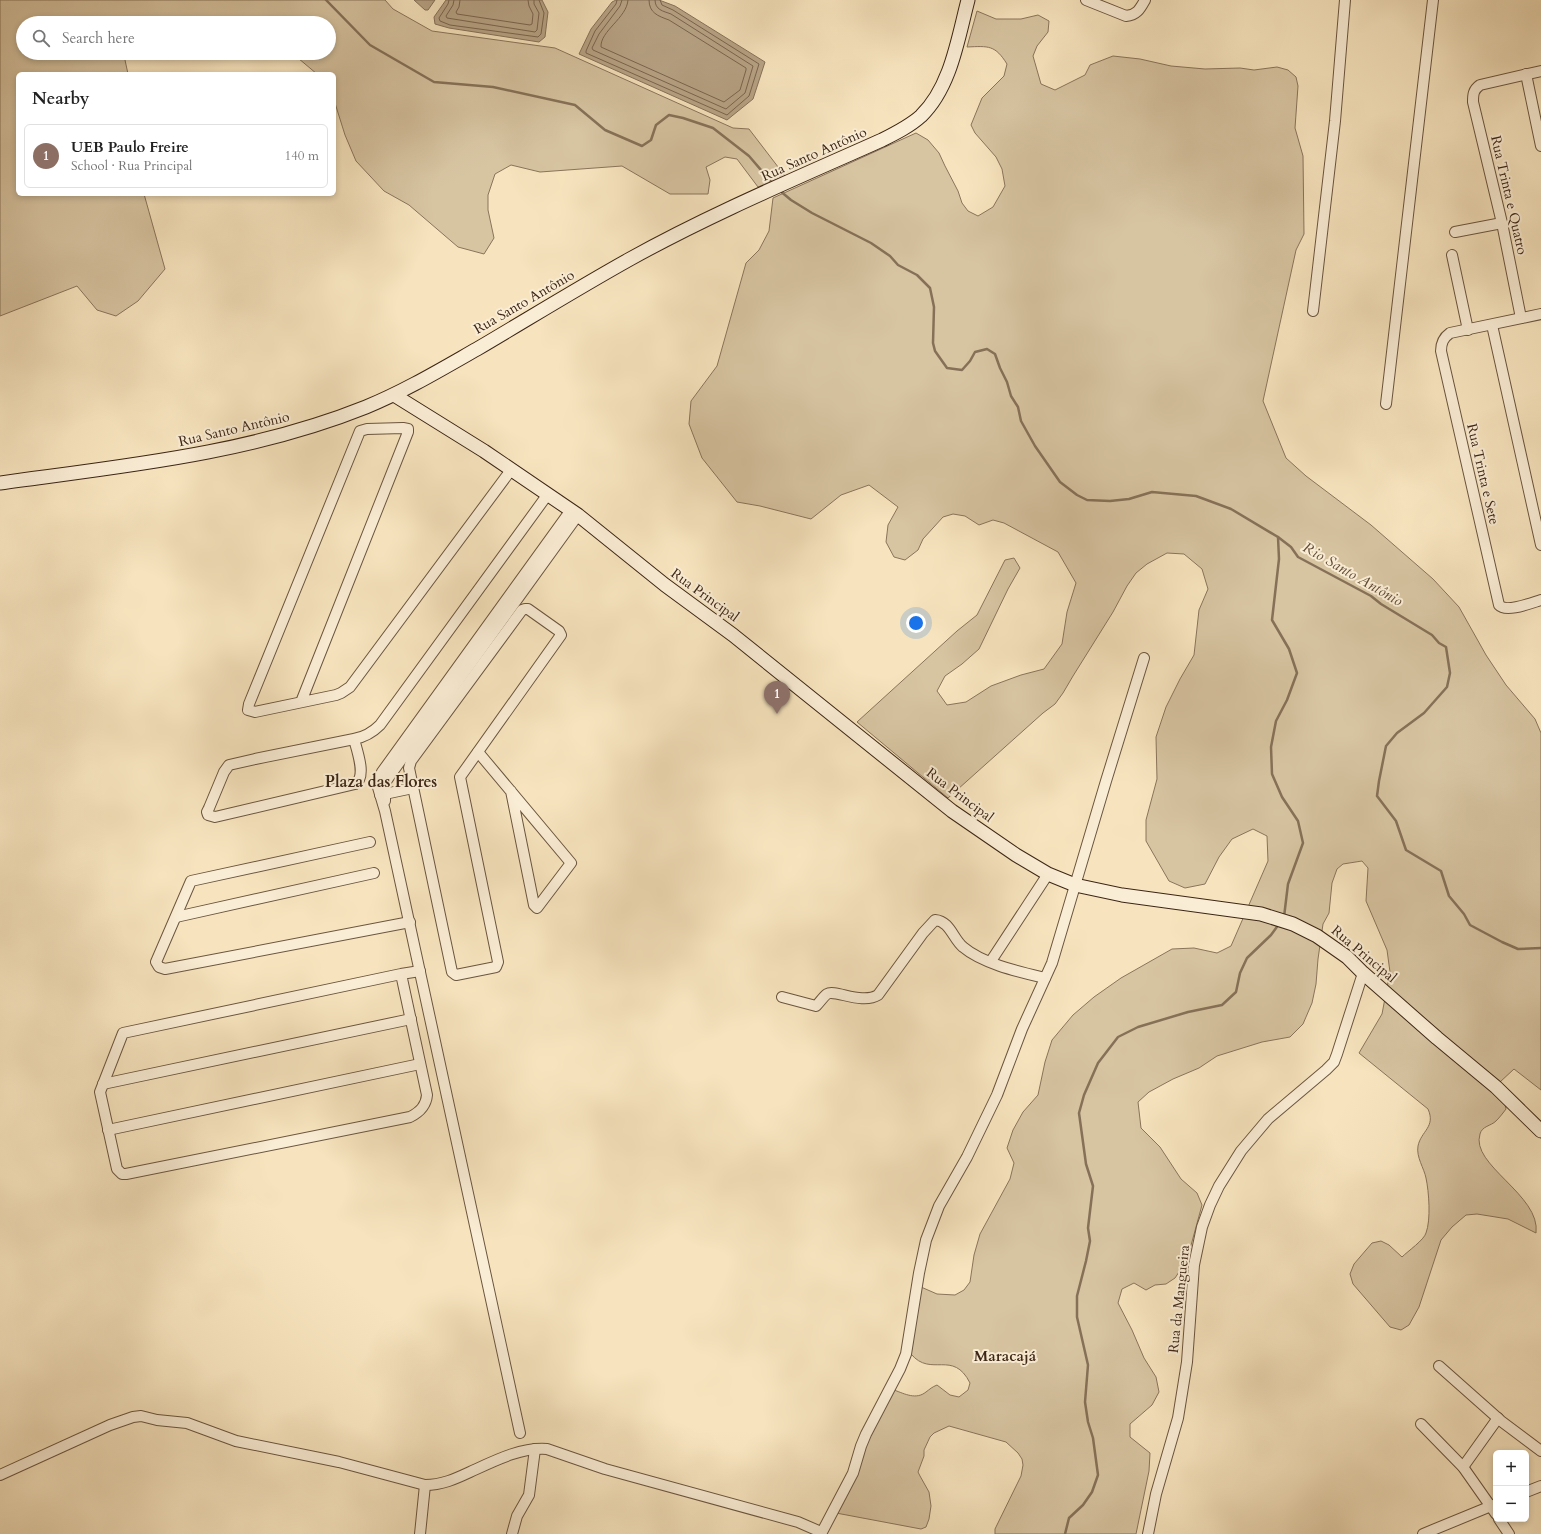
<!DOCTYPE html>
<html lang="en">
<head>
<meta charset="utf-8">
<style>
  :root { --surface:#fff; --page:#f6f6f6; --text:#222; --muted:#767676; --line:#e0e0e0; --accent:#8f2418 }
  body { margin:0; font-family:Cardo,serif; background:var(--page); color:var(--text) }
  .controls { position:absolute; right:12px; bottom:12px; display:grid; overflow:hidden; border-radius:6px; box-shadow:0 2px 6px #0003 }
  .controls button { width:36px; height:36px; display:grid; place-items:center; padding:0; border:0; border-bottom:1px solid var(--line); background:var(--surface); color:var(--text); font:20px sans-serif }
  .you { position:absolute; left:916px; top:623px; width:14px; height:14px; margin:-10px; border:3px solid #fff; border-radius:50%; background:#1a73e8; box-shadow:0 0 0 6px #1a73e833 }
  .badge { display:grid; place-items:center; width:26px; height:26px; border-radius:50%; background:var(--accent); color:#fff; font-size:13px; font-weight:700 }
  .pin { position:absolute; translate:-50% -33px; filter:drop-shadow(0 1px 2px #0008) }
  .pin::after { content:''; position:absolute; top:21px; width:14px; height:12px; background:inherit; clip-path:polygon(0 0,100% 0,50% 100%) }
  .list { margin:0; padding:0; list-style:none }
  h2 { display:flex; justify-content:space-between; align-items:center; height:52px; margin:0; padding:0 16px; font-size:17px }
  h2 small { font-size:13px; font-weight:400; color:var(--muted) }
  .list li { display:grid; grid-template-columns:26px 1fr auto; gap:12px; align-items:center; box-sizing:border-box; height:64px; margin:0 8px 8px; padding:0 8px; border:1px solid var(--line); border-radius:6px }
  .list b { display:block; font-size:15px; white-space:nowrap }
  .list p { margin:0; font-size:13px; white-space:nowrap; color:var(--muted) }
  .list em { font-size:13px; font-style:normal; color:var(--muted) }
  .icon { flex:none; width:22px; height:22px; fill:none; stroke:currentColor; stroke-width:2; stroke-linecap:round; stroke-linejoin:round }
  .map { position:relative; flex:none; width:1541px; height:1534px; overflow:hidden }
  .search { position:absolute; background:var(--surface); box-shadow:0 2px 6px #0003; left:16px; top:16px; width:320px; height:44px; display:flex; align-items:center; gap:10px; box-sizing:border-box; padding:0 14px; border-radius:22px; color:var(--muted); font-size:15px }
  .panel { position:absolute; background:var(--surface); box-shadow:0 2px 6px #0003; left:16px; top:72px; width:320px; height:124px; border-radius:6px }
  .map>svg:first-child { display:block }
</style>
</head>
<body>
<div class="map">
<svg width="1541" height="1534" viewBox="0 0 1541 1534">
  <rect width="100%" height="100%" fill="#f7e4be"/>
  <filter id="stains"><feTurbulence type="fractalNoise" baseFrequency=".005" numOctaves="4"/><feColorMatrix values="0 0 0 0 .2 0 0 0 0 .09 0 0 0 0 .02 0 0 0 .5 -.17"/></filter>
  <radialGradient id="worn" r=".72"><stop offset=".6" stop-color="#630" stop-opacity="0"/><stop offset="1" stop-color="#630" stop-opacity=".3"/></radialGradient>
  <g fill="#d7c4a1" stroke="#8a745b">
    <path d="M0,0H385L393,9L432,31L555,48L733,128L749,129L785,176L758,187L737,159L725,157L706,167L710,180L708,194H670L622,166L540,172L511,165L495,174L488,195V210L494,238L484,254L458,247L409,205L384,191L356,161L345,135L334,100V74H317L292,53H329V23H179L158,18L146,23H23V53H125V60L128,74H18V194H144L165,269L138,301L116,316L97,310L77,286L0,316Z"/>
    <path d="M977,11L996,19H1021L1038,15L1049,21L1048,32L1037,46L1033,56L1041,84L1055,90L1085,75L1090,65L1113,56L1140,59L1171,66L1205,69L1240,68L1254,70L1277,67L1288,70L1296,77L1298,86L1295,128L1303,156L1304,234L1296,250L1263,401L1286,458L1306,476L1371,525L1433,579L1459,607L1486,655L1506,685L1535,719L1541,733V1090L1514,1069L1500,1082L1506,1109C1503,1113 1500,1117 1496,1121C1491,1126 1482,1126 1480,1134C1470,1165 1541,1195 1536,1233L1508,1219L1477,1214L1466,1215L1452,1227L1441,1240L1419,1307L1409,1325L1401,1330L1390,1327L1353,1284L1350,1274L1354,1264L1372,1243L1381,1241L1389,1245L1402,1257C1408,1251 1424,1240 1426,1233C1431,1220 1429,1192 1426,1178C1424,1168 1416,1157 1418,1146C1421,1131 1436,1127 1428,1109L1359,1053L1382,1014L1390,972L1387,950L1366,901L1368,868L1362,861L1343,864L1337,869L1332,883L1329,913L1323,924L1318,959L1316,984L1312,1003L1303,1024L1290,1037L1262,1042L1217,1056L1199,1068L1173,1079L1149,1092L1138,1102L1141,1128L1160,1147L1181,1179L1197,1193L1202,1205L1187,1260L1175,1278L1166,1284L1155,1285L1146,1290L1134,1283L1122,1289L1118,1303L1132,1330L1144,1358L1156,1377L1159,1392L1152,1405L1130,1424V1437L1150,1453L1149,1471L1136,1534H995V1529L1021,1476L1023,1465L1022,1459L1018,1453L1006,1442L949,1426L934,1433L930,1437L924,1450V1456L918,1472L920,1476L929,1492L931,1506L929,1519L926,1527L921,1529L836,1513L864,1447L894,1390C905,1394 916,1400 926,1392C930,1389 932,1387 937,1385L950,1395L959,1397L968,1390L970,1383C953,1349 931,1378 911,1354L921,1287L937,1294L955,1295L964,1290L970,1282L974,1255L980,1234L1010,1179L1014,1163L1007,1148L1013,1130L1023,1112L1038,1095L1045,1062L1052,1040L1073,1015L1094,997L1121,978L1172,949L1194,948L1217,953L1231,946L1268,861L1267,836L1253,829L1232,839L1219,857L1205,884L1185,888L1169,881L1146,841V820L1157,779L1156,737L1166,707L1180,679L1194,655L1199,610L1208,589L1202,569L1184,554L1167,553L1147,564L1136,573L1127,586L1113,612L1073,676L1063,693L1055,704L1043,713L948,798L857,722L957,631L977,615L1005,560L1014,558L1020,568L1008,589L979,649L962,664L945,676L937,691L947,705L966,702L991,686L1021,675L1044,669L1062,644L1067,612L1076,583L1058,552L1004,523L993,520L979,525L965,516L953,514L943,517L923,539L918,550L905,560L894,557L886,542L888,525L898,507L869,485L841,495L811,519L760,506L737,502L702,458L689,424L691,401L717,366L746,263L759,250L769,231L773,198L916,133L928,140L939,153L945,166L958,191L962,203L968,211L978,216L993,207L1005,186L1002,169L996,157L975,133L971,125L982,98L1004,76L1007,64C995,45 989,46 967,47Z"/>
  </g>
  <g fill="#b7a385" stroke="#867158">
    <path d="M414,0H435L428,10H425Z"/>
    <path d="M446,0H542L548,12L545,37L539,42L449,28L435,24L434,17Z"/>
    <path d="M616,0H659L675,6L765,62L753,99L727,120L579,54L591,29L612,2Z"/>
  </g>
  <g fill="none" stroke-linecap="round" stroke-linejoin="round">
    <g stroke="#7a644d" stroke-width="1">
      <path d="M449,0L448,4L439,18L440,21L450,25L538,37L541,34L544,13L539,0"/>
      <path d="M454,0L453,5L446,16L447,18L535,32L537,30L539,13L534,4V0"/>
      <path d="M460,0L459,7L456,12L457,14L530,25L532,24L533,14L529,6L528,0"/>
      <path d="M617,0L616,4L595,31L586,51V53L727,115L749,96L759,64L673,10L662,5L660,0"/>
      <path d="M622,0L620,6L599,34L592,48L593,50L726,109L745,93L753,66L671,14C663,11 655,10 655,0"/>
      <path d="M628,0C627,18 600,31 601,47L724,102L740,90L746,70V68L669,20C658,16 649,13 649,0"/>
    </g>
    <g stroke="#867158" stroke-width="2.5">
      <path d="M326,0L370,45L434,82L493,87L575,105L605,130L642,146L651,140L656,125L669,115L683,118L713,128L749,156L773,184"/>
      <path d="M779,190L791,200L812,213L871,243L890,256L898,265L917,275L930,288L934,307L933,343L935,351L947,368L962,370L970,361L975,352L987,349L995,354L1000,368L1007,382L1011,396L1018,407L1021,421L1035,446L1060,482L1077,495L1087,500L1110,501L1129,499L1152,492L1196,496L1231,509L1278,537L1291,547L1298,557L1371,596L1381,604L1432,635L1439,643L1446,647L1450,673L1447,687L1424,713L1397,733L1386,746L1379,781L1377,796L1396,821L1406,850L1441,871L1449,896L1464,914L1470,925L1502,942L1518,949L1541,948"/>
      <path d="M1278,537L1279,559L1272,620L1289,649L1297,673L1287,700L1276,721L1271,747L1272,774L1282,797L1298,821L1303,843L1288,884L1284,917"/>
      <path d="M1065,1534L1069,1518L1083,1505L1092,1492L1098,1475L1093,1438L1088,1422L1085,1402L1088,1365L1077,1317V1296L1086,1261L1090,1241L1088,1228L1093,1186L1086,1164L1079,1113L1084,1095L1098,1063L1118,1037L1138,1027L1188,1012L1222,1005L1236,992L1240,973L1247,958L1271,935L1279,924"/>
    </g>
    <defs>
      <g id="street">
        <path d="M1086,0L1126,16C1137,15 1140,9 1145,0"/>
        <path d="M1526,74L1541,146"/>
        <path d="M1455,232L1502,223"/>
        <path d="M1452,255L1468,330"/>
        <path d="M1313,311L1335,121L1345,0"/>
        <path d="M1541,314L1450,333C1443,338 1441,343 1441,351L1499,605C1506,613 1531,603 1541,600"/>
        <path d="M1521,318L1502,223L1473,102C1473,95 1473,90 1480,85L1541,71"/>
        <path d="M1492,325L1541,545"/>
        <path d="M1386,404L1433,0"/>
        <path d="M525,609H528L559,631L561,635L460,777L498,962L496,967L456,975L452,972L409,768L411,761L522,610Z"/>
        <path d="M301,702L408,432V429L403,428L367,429L360,431L249,704L248,710L255,712L336,695L341,693L350,687L511,470"/>
        <path d="M354,739C357,751 367,777 355,784L215,817L208,815L207,812L209,808L224,772L229,765L255,759L354,739C365,737 372,733 380,725L548,494"/>
        <path d="M478,752L571,863L537,908L534,905L511,791"/>
        <path d="M380,795L413,788"/>
        <path d="M385,801V783L391,774L578,515"/>
        <path d="M370,842L191,881L156,962L159,967L165,969L410,922"/>
        <path d="M176,917L374,873"/>
        <path d="M991,961L1048,874"/>
        <path d="M401,974L427,1095C426,1106 420,1112 410,1117L126,1174H122L117,1169L100,1092L123,1033L401,974L420,971"/>
        <path d="M782,997L816,1006C820,1002 823,997 827,994C835,989 862,1005 878,995L923,933L935,920C950,921 953,939 963,947C983,964 1020,972 1045,978"/>
        <path d="M103,1084L411,1019"/>
        <path d="M108,1130L420,1064"/>
        <path d="M1439,1366L1501,1421L1541,1451"/>
        <path d="M1421,1424L1463,1467L1496,1514"/>
        <path d="M520,1433L385,811L377,784L382,772L571,510"/>
        <path d="M1463,1467L1498,1418"/>
        <path d="M0,1475L110,1425L133,1417L141,1416L157,1420L187,1423L236,1441L339,1462L425,1485C442,1485 455,1479 470,1472C494,1461 521,1447 547,1449L605,1469L798,1522L821,1532"/>
        <path d="M1526,1492L1541,1486"/>
        <path d="M1499,1519L1509,1534"/>
        <path d="M420,1534L425,1485"/>
        <path d="M512,1534L517,1516L529,1495L535,1449"/>
        <path d="M821,1534L853,1473L861,1446L866,1434L900,1369L906,1354L919,1273L926,1240L939,1206L967,1157L997,1095L1022,1029L1052,963L1106,781L1144,658"/>
        <path d="M1148,1534L1156,1494L1178,1418L1187,1362L1194,1265L1202,1227L1210,1205L1219,1186L1241,1151L1268,1119L1326,1070L1334,1062L1337,1054L1363,973"/>
        <path d="M1423,1534L1496,1504"/>
      </g>
      <g id="secondary">
        <path d="M394,395L484,451L578,515L665,585L733,635L952,811L1016,855L1048,874L1075,885L1122,895L1261,914L1293,924L1317,936L1347,957L1363,973L1437,1038L1496,1087L1541,1131"/>
        <path d="M0,483C124,466 249,454 366,407C405,391 440,370 477,349C528,319 578,288 630,259C711,214 797,178 882,140C896,133 910,126 921,116C951,87 958,38 968,0"/>
      </g>
    </defs>
    <use href="#street" stroke="#6b553f" stroke-width="12"/>
    <use href="#secondary" stroke="#3c2515" stroke-width="15"/>
    <use href="#street" stroke="#faedd5" stroke-width="10"/>
    <use href="#secondary" stroke="#faedd5" stroke-width="13"/>
  </g>
  <g text-anchor="middle" dominant-baseline="central" stroke-width="4" stroke-linejoin="round" paint-order="stroke">
    <g font-size="14" fill="#3c2515" stroke="#faedd5">
      <text transform="translate(814 154) rotate(-24)">Rua Santo Antônio</text>
      <text transform="translate(1509 195) rotate(77)">Rua Trinta e Quatro</text>
      <text transform="translate(524 302) rotate(-30)">Rua Santo Antônio</text>
      <text transform="translate(234 429) rotate(-13)">Rua Santo Antônio</text>
      <text transform="translate(1483 474) rotate(77)">Rua Trinta e Sete</text>
      <text transform="translate(705 595) rotate(36)">Rua Principal</text>
      <text transform="translate(960 795) rotate(37)">Rua Principal</text>
      <text transform="translate(1364 954) rotate(40)">Rua Principal</text>
      <text transform="translate(1179 1299) rotate(-84)">Rua da Mangueira</text>
    </g>
    <g font-size="15" font-style="italic" fill="#614b37" stroke="#faedd5">
      <text transform="translate(1353 574) rotate(30)">Rio Santo Antônio</text>
    </g>
    <g font-size="15" font-weight="bold" fill="#3c2515" stroke="#faedd5">
      <text x="1005" y="1356">Maracajá</text>
    </g>
    <g font-size="16" font-weight="bold" fill="#3c2515" stroke="#faedd5">
      <text x="381" y="782">Plaza das Flores</text>
    </g>
  </g>
  <rect width="100%" height="100%" filter="url(#stains)"/>
  <rect width="100%" height="100%" fill="url(#worn)"/>
</svg>
<div class="controls">
<button>+</button>
<button>−</button>
</div>
<div class="you"></div>
<div class="pin badge" style="left:777px;top:714px;background:#8d6e63">1</div>
<div class="search"><svg class="icon" aria-label="search" viewBox="0 0 24 24"><circle cx="10" cy="10" r="6"/><path d="M15 15l6 6"/></svg>Search here</div>
<section class="panel">
<h2>Nearby<small></small></h2>
<ul class="list">
<li><span class="badge" style="background:#8d6e63">1</span><div><b>UEB Paulo Freire</b><p>School · Rua Principal</p></div><em>140 m</em></li>
</ul>
</section>
</div>
</body>
</html>
